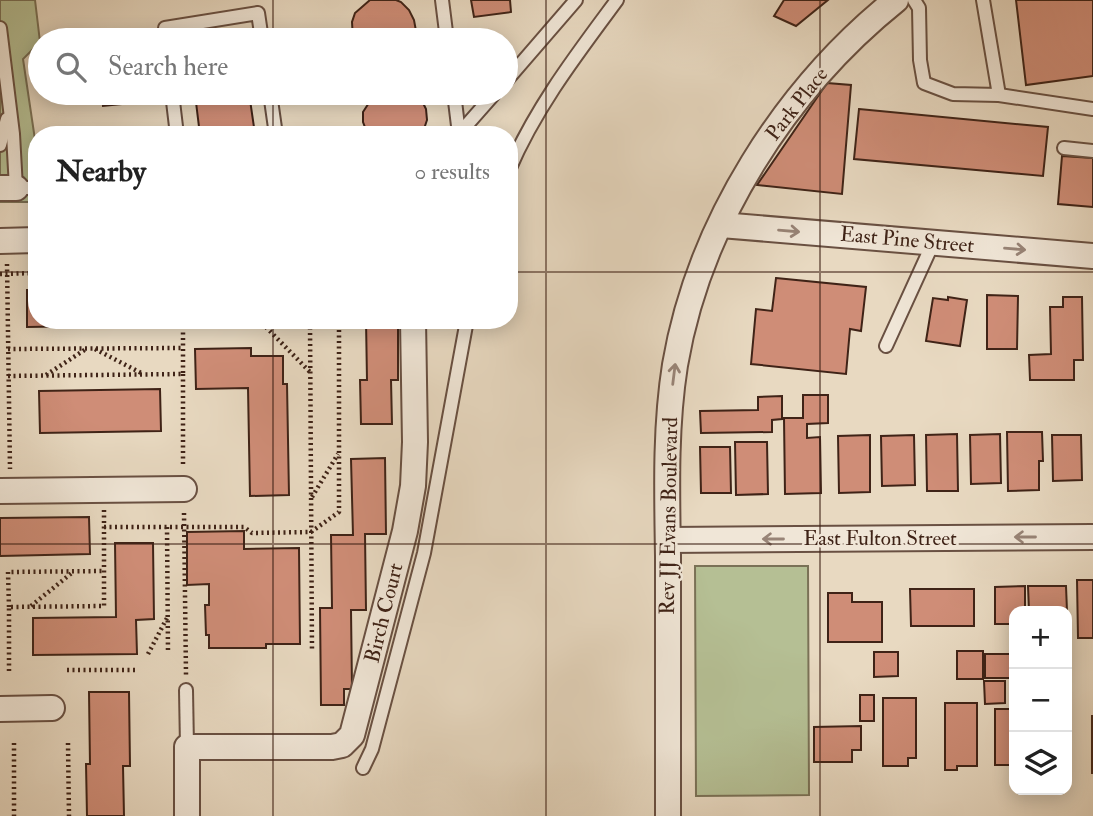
<!DOCTYPE html>
<html lang="en">
<head>
<meta charset="utf-8">
<style>
  :root { --surface:#fff; --page:#f6f6f6; --text:#222; --muted:#767676; --line:#e0e0e0 }
  body { margin:0; font-family:"IM FELL Double Pica",serif; background:var(--page); color:var(--text) }
  .controls { position:absolute; right:21px; bottom:21px; display:grid; overflow:hidden; border-radius:14px; box-shadow:0 4px 18px #0003 }
  .controls button { width:63px; height:63px; display:grid; place-items:center; padding:0; border:0; border-bottom:2px solid var(--line); background:var(--surface); color:var(--text); font:35px sans-serif }
  .list { margin:0; padding:0; list-style:none }
  h2 { display:flex; justify-content:space-between; align-items:center; height:91px; margin:0; padding:0 28px; font-size:30px }
  h2 small { font-size:23px; font-weight:400; color:var(--muted) }
  .icon { flex:none; width:38px; height:38px; fill:none; stroke:currentColor; stroke-width:2; stroke-linecap:round; stroke-linejoin:round }
  .map { position:relative; flex:none; width:1093px; height:816px; overflow:hidden }
  .search { position:absolute; background:var(--surface); box-shadow:0 4px 18px #0003; left:28px; top:28px; width:490px; height:77px; display:flex; align-items:center; gap:18px; box-sizing:border-box; padding:0 24px; border-radius:38px; color:var(--muted); font-size:26px }
  .panel { position:absolute; background:var(--surface); box-shadow:0 4px 18px #0003; left:28px; top:126px; width:490px; height:203px; border-radius:28px }
  .map>svg:first-child { display:block }
</style>
</head>
<body>
<div class="map">
<svg width="1093" height="816" viewBox="0 0 1093 816">
  <rect width="100%" height="100%" fill="#e8d9c1"/>
  <filter id="stains"><feTurbulence type="fractalNoise" baseFrequency=".00286" numOctaves="4"/><feColorMatrix values="0 0 0 0 .2 0 0 0 0 .09 0 0 0 0 .02 0 0 0 .5 -.17"/></filter>
  <radialGradient id="worn" r=".72"><stop offset=".6" stop-color="#630" stop-opacity="0"/><stop offset="1" stop-color="#630" stop-opacity=".3"/></radialGradient>
  <g fill="#b5bf94" stroke="#7a7156" stroke-width="2">
    <path d="M0,0H35L40,42L23,59L37,153V202H0Z"/>
    <path d="M695,566H808L809,795L696,796Z"/>
  </g>
  <g fill="#cf8d77" stroke="#3f2317" stroke-width="2">
    <path d="M370,0H396L401,2L409,10L414,20L416,31L413,40H353L352,22L355,13Z"/>
    <path d="M471,0H510L511,12L474,17Z"/>
    <path d="M784,0H828L796,26L774,16Z"/>
    <path d="M1016,0H1093V76L1026,85Z"/>
    <path d="M827,83L851,85L842,194L757,185Z"/>
    <path d="M102,93H119L121,104L103,106Z"/>
    <path d="M249,93L255,134L200,135L195,94Z"/>
    <path d="M370,93H414L421,99L426,109L427,120L422,135H368L363,122V112L374,95Z"/>
    <path d="M859,109L1048,127L1043,176L854,159Z"/>
    <path d="M1062,156L1093,158V207L1058,204Z"/>
    <path d="M776,278L866,287L861,331L850,329L846,374L751,364L756,309L772,311Z"/>
    <path d="M27,290H37V320H150V325L27,327Z"/>
    <path d="M987,295L1018,296L1017,349H987Z"/>
    <path d="M948,297L967,300L960,346L926,341L933,298L948,300Z"/>
    <path d="M1063,297H1082L1083,360H1074V380H1030L1029,355L1051,354L1050,307H1063Z"/>
    <path d="M366,320H398V380H391L392,424H361L360,380H367Z"/>
    <path d="M251,348V356H283V384H287L289,495L250,496L248,388L196,389L195,349Z"/>
    <path d="M160,389L161,431L40,433L39,391Z"/>
    <path d="M803,395H828V423L807,424V438L820,437L821,493L785,494L784,418H803Z"/>
    <path d="M782,396V419L772,420V432L701,433L700,411L758,410V397Z"/>
    <path d="M1007,432H1042L1043,461H1039V490L1008,491Z"/>
    <path d="M957,434L958,491H927L926,435Z"/>
    <path d="M1000,434L1001,483L971,484L970,435Z"/>
    <path d="M870,435V492L839,493L838,436Z"/>
    <path d="M914,435L915,485L882,486L881,436Z"/>
    <path d="M1052,435H1081L1082,480L1053,481Z"/>
    <path d="M735,442H767L768,494L736,495Z"/>
    <path d="M700,447H730L731,493H701Z"/>
    <path d="M385,458L386,534H365L366,610H351L352,689H344V705H321L320,608H332L331,535H353L351,459Z"/>
    <path d="M89,517L90,554L0,556V518Z"/>
    <path d="M244,531V549L299,548L300,644H266V648H209V635H206L205,605H209V584L187,585V532Z"/>
    <path d="M115,543H153L154,619L136,620L137,654L33,655V618L116,617Z"/>
    <path d="M1077,580H1093V638H1078Z"/>
    <path d="M1025,586V611H1014V624H995V587Z"/>
    <path d="M1028,586H1066L1067,611H1029Z"/>
    <path d="M910,589H974V626H911Z"/>
    <path d="M828,593H852V602H882V642H828Z"/>
    <rect x="957" y="651" width="26" height="28"/>
    <path d="M874,652H898V676L874,677Z"/>
    <rect x="985" y="654" width="25" height="24"/>
    <path d="M984,681H1005V703L985,704Z"/>
    <path d="M89,692H129L130,766H123L124,816H87L86,764H90Z"/>
    <rect x="860" y="695" width="14" height="26"/>
    <path d="M883,698H916V758H908V766H883Z"/>
    <path d="M945,703H977V766H957V770H945Z"/>
    <rect x="995" y="709" width="19" height="56"/>
    <path d="M1067,709H1069L1070,765H1067Z"/>
    <path d="M1092,716H1093L1092,774Z"/>
    <path d="M861,726V750H852V762H814V727Z"/>
  </g>
  <g fill="none" stroke-linecap="round" stroke-linejoin="round">
    <defs>
      <g id="lane">
        <path d="M442,0L447,40"/>
        <path d="M914,0L919,8L920,60L924,83L953,94L999,95L983,0"/>
        <path d="M0,28L13,134L16,188H37"/>
        <path d="M166,40L165,28L258,13L262,40"/>
        <path d="M506,81L576,0"/>
        <path d="M172,93L177,135"/>
        <path d="M270,93L276,135"/>
        <path d="M454,93L459,134"/>
        <path d="M999,95L1093,109"/>
        <path d="M458,135L495,93"/>
        <path d="M0,145L7,119"/>
        <path d="M1064,148L1093,151"/>
        <path d="M509,170C536,107 577,54 617,0"/>
        <path d="M886,346L933,243"/>
        <path d="M186,690L187,747"/>
        <path d="M363,768L372,749L424,553L467,320"/>
      </g>
      <g id="street">
        <path d="M0,188H16"/>
        <path d="M721,225L1093,256"/>
        <path d="M0,241L37,240"/>
        <path d="M0,491L184,489"/>
        <path d="M668,540L1093,537"/>
        <path d="M0,709L52,708"/>
        <path d="M187,816V747H332L342,745L352,735L405,531L413,486L415,442L413,320"/>
        <path d="M668,816C668,729 668,643 668,556C667,492 665,428 675,365C699,224 785,89 896,0"/>
      </g>
    </defs>
    <use href="#lane" stroke="#695042" stroke-width="16"/>
    <use href="#street" stroke="#695042" stroke-width="28"/>
    <g stroke="#3f2317" stroke-width="4.5" stroke-dasharray="2 3.5" stroke-linecap="butt">
      <path d="M7,264L10,469"/>
      <path d="M0,274L37,273"/>
      <path d="M310,322L312,652"/>
      <path d="M262,323L310,372"/>
      <path d="M8,349L183,348"/>
      <path d="M95,349L143,374"/>
      <path d="M183,374V465"/>
      <path d="M46,375L86,349"/>
      <path d="M8,376L183,374V324L310,322"/>
      <path d="M312,497L338,454"/>
      <path d="M184,513L186,675"/>
      <path d="M104,527H244L252,533L311,532L339,512V320"/>
      <path d="M167,527L168,653"/>
      <path d="M31,606L73,572"/>
      <path d="M9,607L8,572L104,571"/>
      <path d="M148,654L167,618"/>
      <path d="M67,670H138"/>
      <path d="M9,671V607L104,606V510"/>
      <path d="M14,743V816"/>
      <path d="M68,743L69,816"/>
    </g>
    <use href="#lane" stroke="#f0e6d7" stroke-width="12"/>
    <use href="#street" stroke="#f0e6d7" stroke-width="24"/>
  </g>
  <defs><path id="oneway-shaft" d="M-6 0H5M1.5-3L5.5 0L1.5 3" fill="none" stroke-width="1.6" stroke-linecap="round" stroke-linejoin="round" transform="scale(1.75)"/></defs>
  <g stroke="#988477">
    <use href="#oneway-shaft" transform="translate(789 231) rotate(5)"/>
    <use href="#oneway-shaft" transform="translate(1015 249) rotate(5)"/>
    <use href="#oneway-shaft" transform="translate(674 374) rotate(-83)"/>
    <use href="#oneway-shaft" transform="translate(1025 537) rotate(180)"/>
    <use href="#oneway-shaft" transform="translate(773 539) rotate(180)"/>
  </g>
  <path fill="none" stroke="#3f2317" stroke-width="2" stroke-opacity="0.55" d="M273,0V40M546,0V816M820,0V816M273,93V135M0,272H37M509,272H1093M273,320V816M0,544H1093"/>
  <g text-anchor="middle" dominant-baseline="central" stroke-width="5" stroke-linejoin="round" paint-order="stroke">
    <g font-size="21" fill="#3f2317" stroke="#f0e6d7">
      <text transform="translate(797 104) rotate(-52)">Park Place</text>
      <text transform="translate(907 240) rotate(5)">East Pine Street</text>
      <text transform="translate(669 516) rotate(-89)">Rev JJ Evans Boulevard</text>
      <text x="880" y="538">East Fulton Street</text>
      <text transform="translate(384 613) rotate(-76)">Birch Court</text>
    </g>
  </g>
  <rect width="100%" height="100%" filter="url(#stains)"/>
  <rect width="100%" height="100%" fill="url(#worn)"/>
</svg>
<div class="controls">
<button>+</button>
<button>−</button>
<button><svg class="icon" aria-label="layers" viewBox="0 0 24 24"><path d="M12 4l9 5-9 5-9-5zM3 14l9 5 9-5"/></svg></button>
</div>
<div class="search"><svg class="icon" aria-label="search" viewBox="0 0 24 24"><circle cx="10" cy="10" r="6"/><path d="M15 15l6 6"/></svg>Search here</div>
<section class="panel">
<h2>Nearby<small>0 results</small></h2>
<ul class="list">
</ul>
</section>
</div>
</body>
</html>
